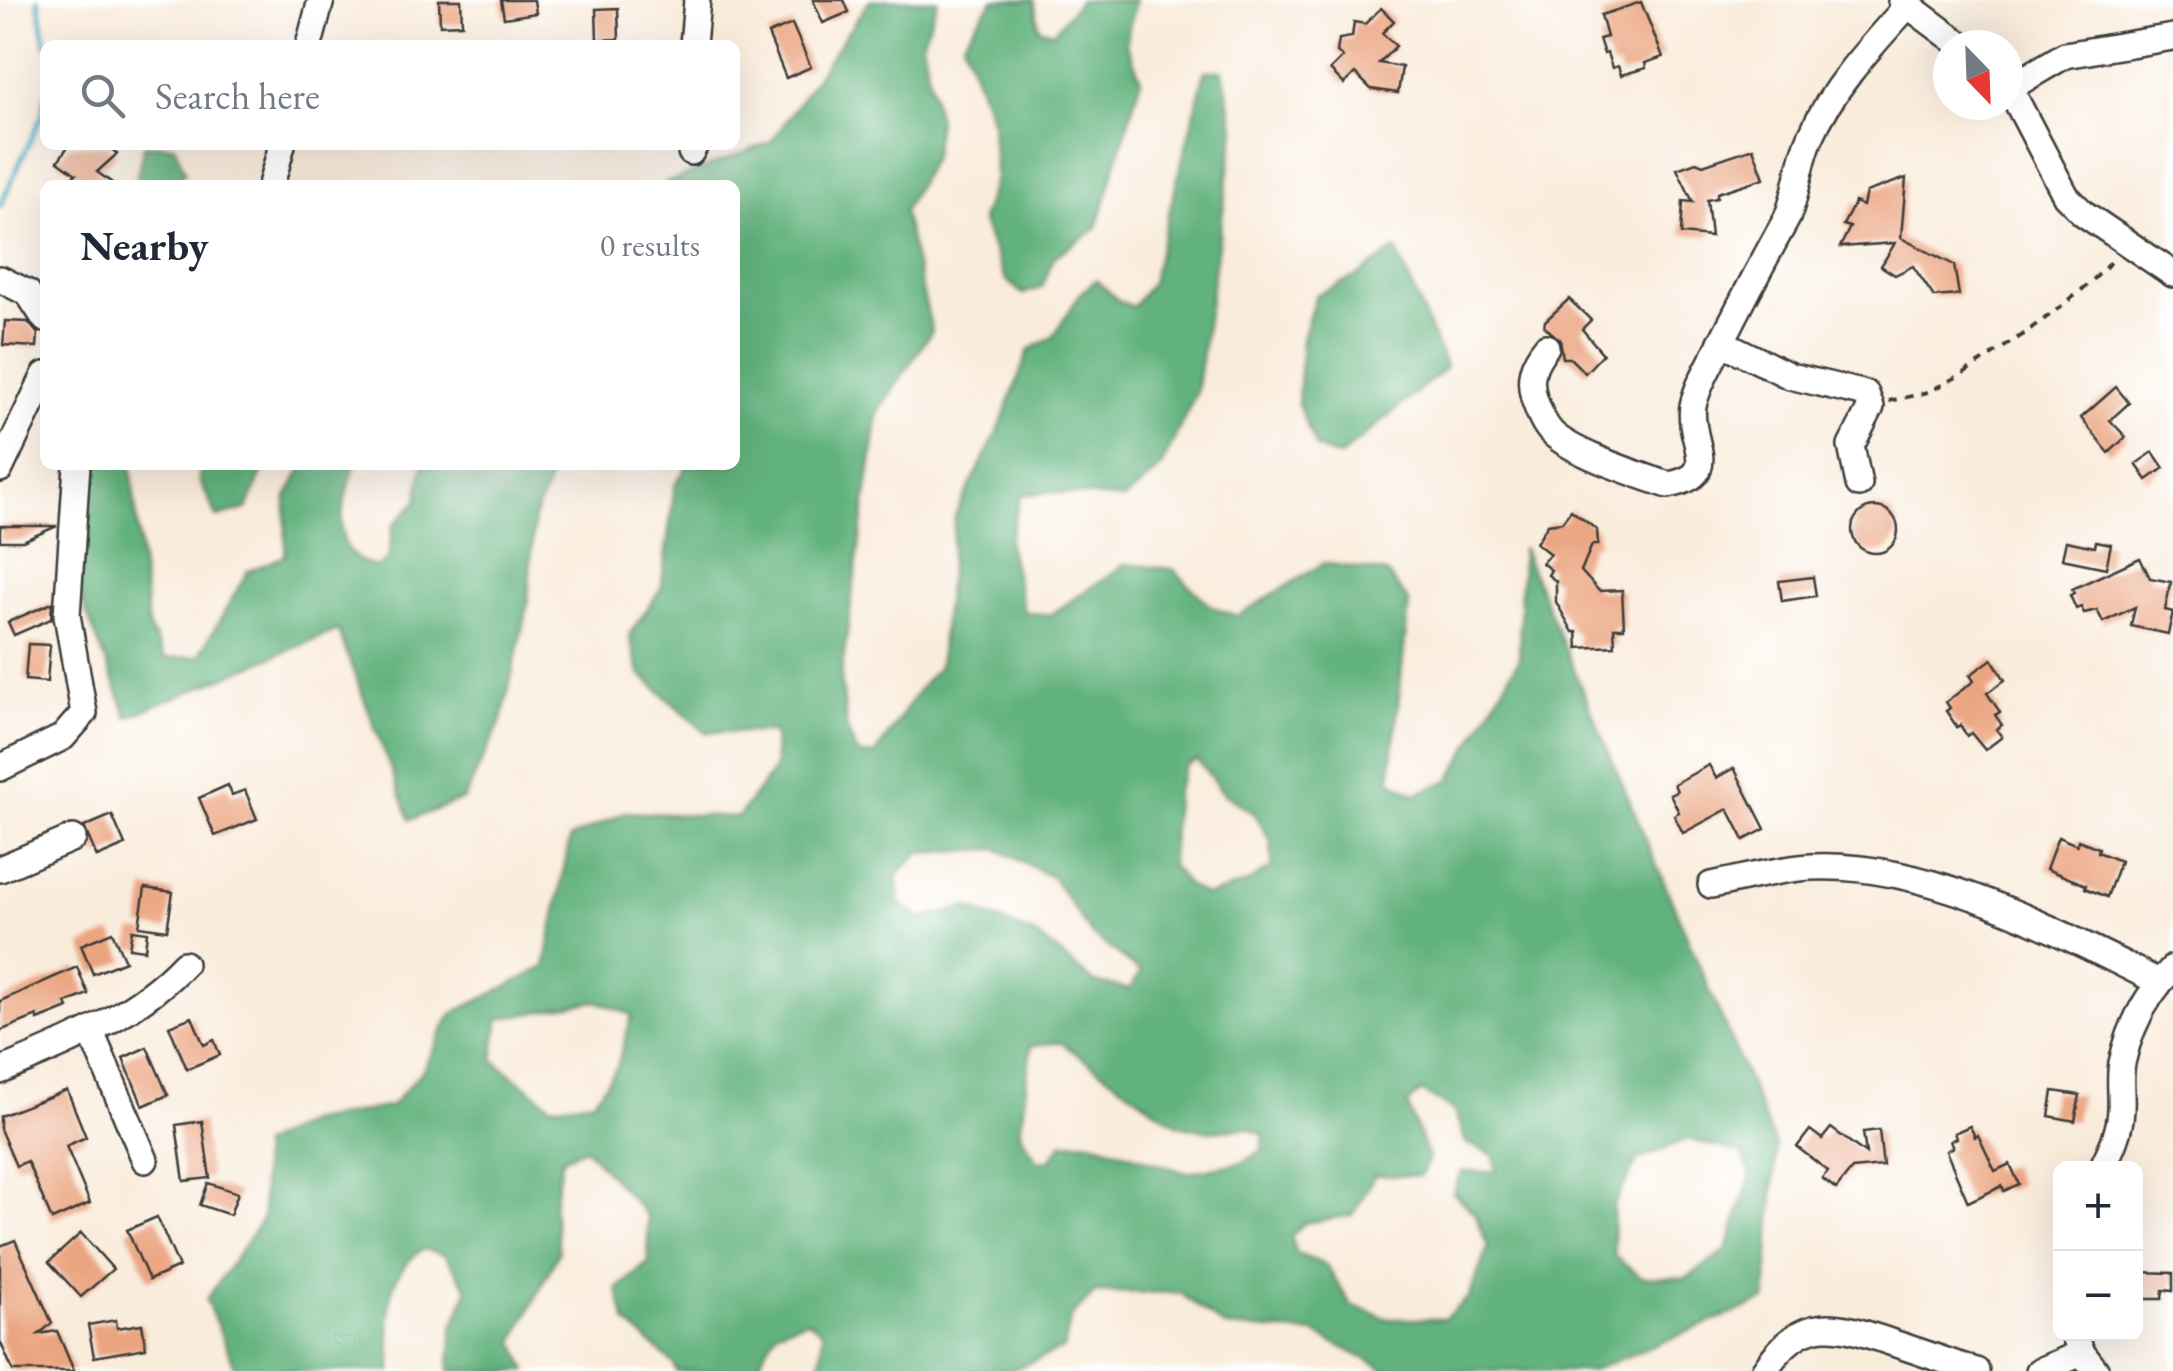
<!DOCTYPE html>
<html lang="en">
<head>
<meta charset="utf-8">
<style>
  :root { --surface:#fff; --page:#f6f6f7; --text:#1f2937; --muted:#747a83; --line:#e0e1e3 }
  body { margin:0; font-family:"EB Garamond",serif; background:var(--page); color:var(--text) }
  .controls { position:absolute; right:30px; bottom:30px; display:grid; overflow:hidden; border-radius:15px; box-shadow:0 10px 40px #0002 }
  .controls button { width:90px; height:90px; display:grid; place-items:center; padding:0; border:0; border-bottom:2px solid var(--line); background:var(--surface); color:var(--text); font:50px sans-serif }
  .compass { position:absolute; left:1933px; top:30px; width:90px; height:90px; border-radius:50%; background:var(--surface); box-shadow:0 10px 40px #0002; rotate:157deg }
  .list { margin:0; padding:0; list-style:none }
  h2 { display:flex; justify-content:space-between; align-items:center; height:130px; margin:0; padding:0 40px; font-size:42px }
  h2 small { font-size:32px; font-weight:400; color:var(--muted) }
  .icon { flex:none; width:55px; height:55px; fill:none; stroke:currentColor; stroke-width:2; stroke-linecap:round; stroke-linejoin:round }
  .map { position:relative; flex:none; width:2173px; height:1371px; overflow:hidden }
  .search { position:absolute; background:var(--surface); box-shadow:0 10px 40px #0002; left:40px; top:40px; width:700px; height:110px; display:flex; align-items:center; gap:25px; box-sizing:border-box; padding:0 35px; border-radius:15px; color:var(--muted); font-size:38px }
  .panel { position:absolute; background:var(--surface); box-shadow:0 10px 40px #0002; left:40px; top:180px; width:700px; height:290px; border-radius:15px }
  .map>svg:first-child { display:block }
</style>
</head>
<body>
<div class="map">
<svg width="2173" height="1371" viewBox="0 0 2173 1371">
  <rect width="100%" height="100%" fill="#fff"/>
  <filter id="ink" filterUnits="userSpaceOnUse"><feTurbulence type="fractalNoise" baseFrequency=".01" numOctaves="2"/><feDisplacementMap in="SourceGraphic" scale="20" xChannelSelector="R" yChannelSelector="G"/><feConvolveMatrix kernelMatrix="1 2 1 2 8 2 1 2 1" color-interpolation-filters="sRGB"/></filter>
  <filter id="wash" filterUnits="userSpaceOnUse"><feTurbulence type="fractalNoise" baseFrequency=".0048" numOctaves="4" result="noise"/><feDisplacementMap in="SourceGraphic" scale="40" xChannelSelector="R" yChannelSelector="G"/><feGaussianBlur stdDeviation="2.25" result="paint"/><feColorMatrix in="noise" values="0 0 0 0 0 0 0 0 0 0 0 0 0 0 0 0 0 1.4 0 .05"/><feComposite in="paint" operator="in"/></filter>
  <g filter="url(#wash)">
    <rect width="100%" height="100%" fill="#f9ecdb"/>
    <g fill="#62b27d" stroke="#3f674c" stroke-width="2.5" fill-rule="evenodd">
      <path d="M870,0H938L922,43L938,121L933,156L903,212L932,331L878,412L841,676L847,730L859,755H875L920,688L939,666L955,516L1001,424L1029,350L1053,337L1080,294L1096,280L1119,301L1133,307L1151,283L1205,71H1223L1235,130L1196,393L1160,469L1124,499L1052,492L1021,495L1008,543L1024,612L1050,615L1125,564L1173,569L1210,606L1237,616L1324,563L1387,573L1409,602L1390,780L1415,794L1450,780L1519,659L1522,547L1776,1147L1766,1300L1591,1371H1389L1314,1333L1225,1327L1180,1293L1095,1292L1071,1317L1064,1348L1009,1371H937L915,1367L912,1371H820L823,1332L807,1320L777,1330L761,1358L762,1371H676L674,1364L626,1322L617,1289L649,1262L647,1216L585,1148L562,1158L553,1208L559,1251L514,1341L527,1371H449L453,1327L468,1289L445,1255L423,1249C377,1281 390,1322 392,1371H237L206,1300L263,1218L261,1145L307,1122L391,1106L422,1071L452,1014L545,967L570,838L626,812L738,817L775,768L774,732H705L640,674L629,635L661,589L675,485L688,465H735V389L743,377L735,348V185H661L771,142ZM1197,760L1224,794L1255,814L1271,842L1272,867L1245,884L1206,896L1187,885L1171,865L1175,793L1185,766ZM997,849L1053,878L1091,934L1141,972L1129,989L1094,982L1038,936L967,907L922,919L900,903L897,875L919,853ZM597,1001L632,1015L617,1067L594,1100L552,1106L493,1060L499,1019ZM1060,1042L1178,1125L1208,1131L1247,1128L1264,1135L1262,1150L1243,1162L1187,1173L1090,1141L1062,1143L1050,1161L1037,1160L1020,1133L1031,1046ZM1421,1091L1454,1111L1466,1143L1494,1155L1496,1172H1461L1453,1193L1476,1215L1488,1247L1469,1297L1444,1319H1388L1351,1305L1326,1265L1297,1254L1291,1236L1304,1223L1353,1215L1375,1175L1420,1176L1429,1159L1407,1104ZM1687,1139L1742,1153L1751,1174L1727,1250L1686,1278L1641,1277L1614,1256L1613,1206L1638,1160Z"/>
      <path d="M993,0H1034L1039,28L1053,32L1080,0H1135L1126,43L1141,79L1097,228L1054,257L1042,287L1023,294L1005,279L981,220L995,178L992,122L963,42Z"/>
      <path d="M144,145H174L185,172L175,185H135Z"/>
      <path d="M1396,249L1446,368L1339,457L1316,448L1298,404L1302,339L1316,295L1359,275Z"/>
      <path d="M85,465H131L148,626L165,659L199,656L248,571L285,556L286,499L304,465H355C343,504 324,553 376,567L388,560L393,525L417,501L423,465H555L534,518L528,603L502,719L464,799L410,820L338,630L128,717L77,589Z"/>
      <path d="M201,465H265L247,509L217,517L199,479Z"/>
    </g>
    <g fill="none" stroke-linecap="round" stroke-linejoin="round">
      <g stroke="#42acc1" stroke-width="5">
        <path d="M38,0L46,45"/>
        <path d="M0,206L42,115L45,97"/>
      </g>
    </g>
    <g id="blocks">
      <g fill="#eba480">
        <path d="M439,0H461L462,24L440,25Z"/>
        <path d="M501,0H534L536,13L504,18Z"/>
        <path d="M813,0H844L849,12L823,23Z"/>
        <path d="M1641,2L1663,57L1645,63L1646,68L1621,75L1618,66L1612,68L1607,53L1604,54L1599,39L1607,37L1601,15Z"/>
        <path d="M618,8L619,39L597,40L596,9Z"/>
        <path d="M1381,8L1394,21L1382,33L1396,46L1379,63L1402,67L1398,93L1371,89L1355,73L1344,84L1330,70L1343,57L1337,52L1339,39L1352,37L1354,22L1365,24Z"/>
        <path d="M792,24L811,67L786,78L768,34Z"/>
        <path d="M69,145H108L117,154L97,172L115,185H64L76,174L58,161Z"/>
        <path d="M1753,148L1764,178L1717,193V198L1707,200L1711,237L1681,234L1683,201L1693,202L1677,169L1696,162L1703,165Z"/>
        <path d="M1906,178L1901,238L1954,265L1959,295L1934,297L1913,266L1895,275L1881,266L1895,243L1840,247L1850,227L1843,225L1855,202L1863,206L1866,192Z"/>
        <path d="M1569,299L1591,320L1582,329L1603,354L1585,373L1570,358H1563L1560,340L1544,326L1545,321Z"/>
        <path d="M5,321L28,322L38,334L37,347L3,345Z"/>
        <path d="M2116,387L2129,403L2110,420L2126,437L2109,453L2081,418Z"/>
        <path d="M2153,452L2164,468L2147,480L2136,464Z"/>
        <circle cx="1875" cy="530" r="23"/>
        <path d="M1571,510L1597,530L1598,545H1592L1581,571L1599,591L1622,590L1624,628H1614L1615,646L1578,648L1577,632H1573L1556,602V581L1548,575L1551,570L1542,563L1550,554L1536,543L1548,524L1562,522Z"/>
        <path d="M0,526H57L23,541H0Z"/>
        <path d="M2066,541L2095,547L2096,541L2111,544L2106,568L2062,559Z"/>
        <path d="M2140,558L2150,578L2171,582L2165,610L2173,612L2168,634L2131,626L2135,607L2103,622L2097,610L2084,613L2081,607L2076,609L2070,595L2074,593L2072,589Z"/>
        <path d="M1813,577L1816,596L1782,601L1779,581Z"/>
        <path d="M52,603L51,619L14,635L8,622Z"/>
        <path d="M28,644L50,645L47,682L25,680Z"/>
        <path d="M1992,659L2005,680L1987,693L2000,712L1995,715L2002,725L1996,729L2002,737L1985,750L1971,733L1967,736L1960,725L1957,727L1946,711L1950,708L1946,702L1974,681L1970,675Z"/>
        <path d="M1709,765L1716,778L1734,768L1765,829L1744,840L1728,809L1683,833L1674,815L1679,812L1670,794L1677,791L1674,784Z"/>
        <path d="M228,785L232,795L245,790L257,819L215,836L199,798Z"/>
        <path d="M112,815L125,845L97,857L84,827Z"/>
        <path d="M2058,837L2077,845L2078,840L2099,848L2098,852L2120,861L2107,897L2085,888L2086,885L2046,869Z"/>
        <path d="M145,888L173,892L167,930L139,926Z"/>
        <path d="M132,930L147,932L145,950L129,948Z"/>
        <path d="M112,932L125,961L93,974L81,945Z"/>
        <path d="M77,967L88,994L66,1003L68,1008L38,1020L37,1016L0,1031V1001Z"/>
        <path d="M192,1017L204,1045L214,1040L220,1055L187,1069L169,1026Z"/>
        <path d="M147,1047L168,1095L143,1106L123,1058Z"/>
        <path d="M67,1090L86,1137L66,1146L90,1203L52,1220L27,1161L16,1166L0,1129V1116Z"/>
        <path d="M2053,1091L2080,1095L2075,1121L2049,1116Z"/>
        <path d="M202,1121L210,1178L184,1181L176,1125Z"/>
        <path d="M1970,1126L1975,1137L1978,1135L1995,1171L2010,1164L2019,1184L2004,1191L2002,1186L1968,1202L1946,1151L1953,1147L1950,1141L1956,1138L1954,1133Z"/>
        <path d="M1831,1128L1866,1154L1863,1132L1879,1130L1883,1166L1852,1169L1836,1189L1822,1178L1828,1171L1797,1147L1810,1130L1822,1139Z"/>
        <path d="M208,1183L238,1193L230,1215L200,1205Z"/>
        <path d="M157,1217L179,1267L149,1280L127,1230Z"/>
        <path d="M81,1233L113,1269L81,1297L49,1262Z"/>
        <path d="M15,1240L52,1323L39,1334L57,1331L74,1371H13L0,1341V1246Z"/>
        <path d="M2136,1272L2173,1273V1291L2163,1290L2162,1299H2136Z"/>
        <path d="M116,1320L117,1328L142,1324L146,1348L94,1357L88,1325Z"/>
      </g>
    </g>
  </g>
  <g filter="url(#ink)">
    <use href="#blocks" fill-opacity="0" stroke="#3d3b39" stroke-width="2.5"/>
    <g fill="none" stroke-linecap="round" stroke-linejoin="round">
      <defs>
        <g id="minor">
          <path d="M1901,0L1961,45"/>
          <path d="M309,45L321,0"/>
          <path d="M693,45L697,0"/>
          <path d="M2008,85L2066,196L2083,213L2173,274"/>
          <path d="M2011,87L2065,55L2173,37"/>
          <path d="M691,152L695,145"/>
          <path d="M271,185L282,145"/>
          <path d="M0,279L28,293L45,319"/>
          <path d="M1721,342L1790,376L1866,394L1871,407L1851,446L1859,484"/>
          <path d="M1546,347C1533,363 1528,377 1534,398C1538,410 1543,424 1552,433C1574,454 1637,474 1668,485C1725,475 1687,443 1693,406C1697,386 1709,367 1718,349C1740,305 1763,261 1787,218C1798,191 1799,162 1811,136C1833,86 1872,45 1908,5"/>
          <path d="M0,469L45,375"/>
          <path d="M0,768L63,737L84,713L67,615L77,465"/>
          <path d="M0,869L73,838"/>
          <path d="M1711,885C1743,879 1777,869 1810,867C1928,861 2056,931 2159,982"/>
          <path d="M91,1032L145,1160"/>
          <path d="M0,1071C66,1043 134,1017 184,964"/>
          <path d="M2102,1168C2111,1150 2120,1131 2121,1110C2122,1094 2119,1078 2122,1063C2130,1026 2147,994 2173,968"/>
          <path d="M2074,1334L2082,1353L2096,1371"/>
          <path d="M1764,1371C1803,1312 1835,1323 1893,1343C1921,1352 1948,1362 1976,1371"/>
          <path d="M2039,1371L2082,1353"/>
        </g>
      </defs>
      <use href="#minor" stroke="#3d3b39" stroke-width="30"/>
      <path stroke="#3d3b39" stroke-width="4" stroke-dasharray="8 8" stroke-linecap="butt" d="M1889,401C1901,398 1915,396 1927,392C1963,378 2096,289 2113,257"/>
      <use href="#minor" stroke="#fff" stroke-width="25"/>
    </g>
  </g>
</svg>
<div class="controls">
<button>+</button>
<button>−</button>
</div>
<svg class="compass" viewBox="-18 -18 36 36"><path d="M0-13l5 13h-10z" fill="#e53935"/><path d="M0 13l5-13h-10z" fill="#747a83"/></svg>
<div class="search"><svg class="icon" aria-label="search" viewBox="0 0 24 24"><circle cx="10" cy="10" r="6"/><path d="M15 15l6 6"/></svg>Search here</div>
<section class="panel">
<h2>Nearby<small>0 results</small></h2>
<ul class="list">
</ul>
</section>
</div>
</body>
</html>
